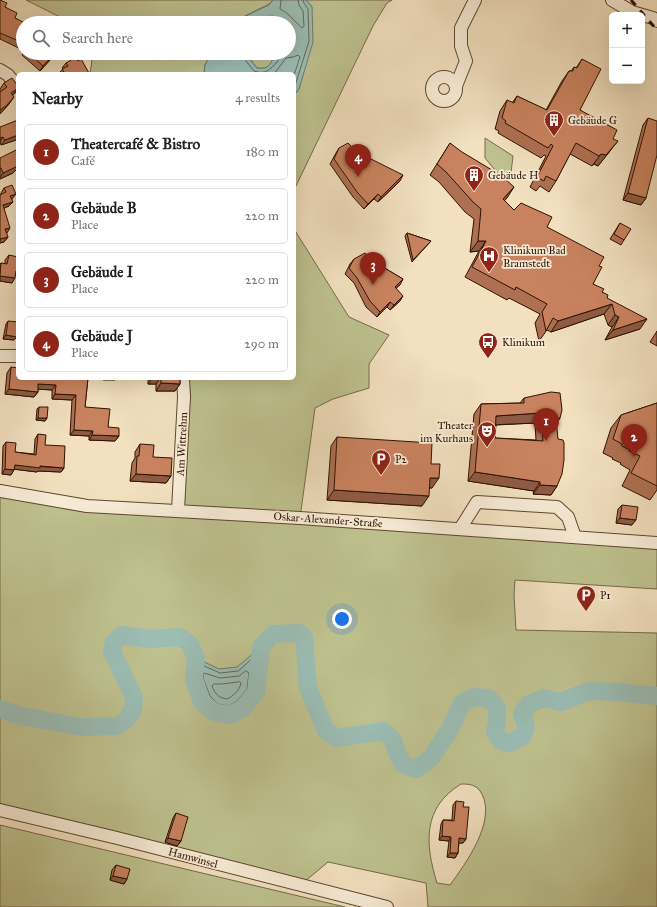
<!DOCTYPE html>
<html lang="en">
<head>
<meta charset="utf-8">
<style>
  :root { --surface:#fff; --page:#f2f2f2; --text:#202124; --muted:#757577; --line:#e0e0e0; --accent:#8f2418 }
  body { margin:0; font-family:"IM FELL Great Primer",serif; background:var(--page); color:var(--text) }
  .controls { position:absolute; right:12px; top:12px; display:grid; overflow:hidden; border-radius:6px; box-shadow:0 4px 16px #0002 }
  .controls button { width:36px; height:36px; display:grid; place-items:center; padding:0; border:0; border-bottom:1px solid var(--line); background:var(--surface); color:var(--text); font:20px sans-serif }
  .you { position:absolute; left:342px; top:619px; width:14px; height:14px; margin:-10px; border:3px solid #fff; border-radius:50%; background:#1a73e8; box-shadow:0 0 0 6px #1a73e833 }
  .badge { display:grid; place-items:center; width:26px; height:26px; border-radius:50%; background:var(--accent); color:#fff; font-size:13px; font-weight:700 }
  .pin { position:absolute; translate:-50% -33px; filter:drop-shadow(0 1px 2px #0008) }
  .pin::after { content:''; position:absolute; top:21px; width:14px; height:12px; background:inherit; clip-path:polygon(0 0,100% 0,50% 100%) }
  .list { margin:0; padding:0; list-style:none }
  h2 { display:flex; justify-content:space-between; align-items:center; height:52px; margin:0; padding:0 16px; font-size:17px }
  h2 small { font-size:13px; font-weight:400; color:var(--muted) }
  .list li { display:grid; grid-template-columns:26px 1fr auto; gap:12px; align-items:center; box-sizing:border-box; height:56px; margin:0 8px 8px; padding:0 8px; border:1px solid var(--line); border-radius:6px }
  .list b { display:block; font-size:15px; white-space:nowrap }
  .list p { margin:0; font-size:13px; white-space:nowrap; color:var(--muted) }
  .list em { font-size:13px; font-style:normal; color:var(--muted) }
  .icon { flex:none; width:22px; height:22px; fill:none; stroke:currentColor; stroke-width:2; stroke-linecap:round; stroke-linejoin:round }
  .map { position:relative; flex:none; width:657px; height:907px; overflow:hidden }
  .search { position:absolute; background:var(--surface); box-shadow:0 4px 16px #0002; left:16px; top:16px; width:280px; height:44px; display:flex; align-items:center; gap:10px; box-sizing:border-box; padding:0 14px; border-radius:22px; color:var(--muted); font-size:15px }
  .panel { position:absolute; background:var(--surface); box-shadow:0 4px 16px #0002; left:16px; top:72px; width:280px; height:308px; border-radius:6px }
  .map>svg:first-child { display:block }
</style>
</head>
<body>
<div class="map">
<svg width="657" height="907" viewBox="0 0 657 907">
  <rect width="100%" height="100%" fill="#f2e0bf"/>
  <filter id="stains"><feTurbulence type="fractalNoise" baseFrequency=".005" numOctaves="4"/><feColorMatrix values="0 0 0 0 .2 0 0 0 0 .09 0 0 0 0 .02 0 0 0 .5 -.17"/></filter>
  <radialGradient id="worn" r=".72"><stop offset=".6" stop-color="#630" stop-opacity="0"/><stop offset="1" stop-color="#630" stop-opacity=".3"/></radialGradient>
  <g fill="#bec18f" stroke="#766a48" fill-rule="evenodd">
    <path d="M26,0H273L269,4L237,20L234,23H72Z"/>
    <path d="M306,0H392L387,3L373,26L294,190V95L299,89L312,7Z"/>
    <path d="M273,16L280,19L285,23H254L264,17Z"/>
    <path d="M289,27L296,40L289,49Z"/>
    <path d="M93,53H211L205,65L204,74H90Z"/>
    <path d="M245,53H281C268,59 275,70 257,68Z"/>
    <path d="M485,138L513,156L511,173L504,181L485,158Z"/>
    <path d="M294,229L349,317L389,335L369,364V388L333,399L315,408L300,518L657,543V589L515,580L514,595L516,630L657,633V907H428L426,883L328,862L304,882L0,805V491L87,506L184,508L188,378H294ZM461,784C471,784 477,785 482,794C496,822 466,863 450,885L437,883C425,844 422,808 461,784Z"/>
    <path d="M0,825L345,907H0Z"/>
  </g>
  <g fill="#9bbdb4" stroke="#6f796c">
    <path d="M273,0H306L312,7L313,42L299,89L294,95V74H204L205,65L211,53H245L257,68C274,70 268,59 279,54C282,52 286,53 289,53V49L296,39L289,27V23H285L280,19L273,16L264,17L254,23H234L237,20L269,5Z"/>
    <path d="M261,647L256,692L243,708L230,715L214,712L202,702L194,679L196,658L219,669L237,667Z"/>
  </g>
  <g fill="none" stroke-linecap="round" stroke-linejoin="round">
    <g stroke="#64685a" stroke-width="1">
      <path d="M281,0L280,9C289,13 295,22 302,28L304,26L303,11L299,5L298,0"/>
      <path d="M242,53L243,57L254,71C265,75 270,70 277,62C279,59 281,57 282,53"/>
      <path d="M274,74L286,58L293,57L298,55L300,57L294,75"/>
      <path d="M294,89L309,41L308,9L304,3L303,0"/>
      <path d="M252,659H254L255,661C254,669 254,685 251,691C237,717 212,717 202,689C198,680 197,674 200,665H202L220,673L238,671Z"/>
      <path d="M246,671L249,673L247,689L237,701L228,706L218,704L210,696L203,678L204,673L220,678L239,676Z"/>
      <path d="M240,682L241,683C240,690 233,696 227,699C219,698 215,694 212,686L214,684H221Z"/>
    </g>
    <path stroke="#9bbdb4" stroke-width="18" d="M0,709L22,716L81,727L117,726L127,719L133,709L134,697L112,652L114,642L122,635L149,639L180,637L190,644L196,658L194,679L202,702L214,712L230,715L243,708L256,692L261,647L273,634L299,633L304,637L308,688L326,731L337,738L384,731L393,740L397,753L404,765L416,769L431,758L450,729L462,703L473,697L488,698L497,707V723L495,733L501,741L510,743L523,736L526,726L522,714L529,704L544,698L561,702L589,691L617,692L657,696"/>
    <defs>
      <g id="minor">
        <path d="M612,0L632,12L653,18L657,21"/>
        <path d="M0,70L8,75L18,87"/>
        <circle cx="444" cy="89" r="12"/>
        <path d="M456,86L466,61L461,46V28L475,0"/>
        <path d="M0,356H18"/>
        <path d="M0,491L87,506L300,518L657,543"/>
        <path d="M178,510L184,397L183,378"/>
        <path d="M460,529L477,502L557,507L568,517L575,537"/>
        <path d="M0,810L117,838L387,907"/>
      </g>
    </defs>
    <use href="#minor" stroke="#5f4630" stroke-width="14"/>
    <use href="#minor" stroke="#f7ebd5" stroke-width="12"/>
    <path stroke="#2e1200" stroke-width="3" stroke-dasharray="7 7" stroke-linecap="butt" d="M631,0L657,30"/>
  </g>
  <g fill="#ad7052" stroke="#2e1200" fill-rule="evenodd">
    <path d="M0,0L15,18L23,23V50L0,39Z"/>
    <path d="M23,53H55L40,71L22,55Z"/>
    <path d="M582,59L580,110L613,139L610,151L598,166L594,164L592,166L570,154L556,181L549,192L540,186L536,191L530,187L546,156L544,155L541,158L498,133L499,131L495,129L500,111L507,100L512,103L517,96L546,110L562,81L569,71H571L574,67L576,68Z"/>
    <path d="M78,61L88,74H58L63,69L62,68L66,63Z"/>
    <path d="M4,83L18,86V89L13,95L9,104L0,114V89Z"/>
    <path d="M648,118L646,198L641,205L623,200L643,125Z"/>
    <path d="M0,127L16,140L1,145L0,142Z"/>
    <path d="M450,143L507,198L504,200L514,210L547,227L599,266L593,284L602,292L607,298L640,329L605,340L612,327L608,325L604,314L551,332L547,330L539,341L535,323L540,314L509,298L507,300L465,277L479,251L470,252L474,219L465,212L439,182L430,175Z"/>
    <path d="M339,148L357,152L400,181L378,202L374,199L364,209L353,197L330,164L336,153Z"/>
    <path d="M0,158L17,169L13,173L0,179Z"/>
    <path d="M4,188L12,199L9,206L4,208L6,233L8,237L4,242L0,243V195L1,194V193Z"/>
    <path d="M620,223L624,240L621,245L610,239Z"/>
    <path d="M407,233L431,241L412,262L405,236Z"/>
    <path d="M9,255L15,275L12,283L0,281V264L1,263L5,264V260Z"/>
    <path d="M354,259L371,260L403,279L396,288L400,301L390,310L387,307L377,317L366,307L354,283L345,274L350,264Z"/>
    <path d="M8,321L17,335L14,340L3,339L6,324Z"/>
    <path d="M657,331V346L650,342Z"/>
    <path d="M11,367L18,378H88L85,407L119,436L115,441L89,440V436L70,435L72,400L52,399V390L38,389V392L34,397L5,394L7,373Z"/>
    <path d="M148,378H180V384L175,391H156V384H148Z"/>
    <path d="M524,398L560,418L556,423L557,486L551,495L533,494L534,491L468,481L474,414L481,404L520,403ZM535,423L536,440L495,438L496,425Z"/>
    <path d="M657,403V490L650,500L622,486L630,470L620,464L621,463L612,459L613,458L603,453L611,428L621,415Z"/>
    <path d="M39,407L47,418L45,421L36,420L37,409Z"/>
    <path d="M38,434L45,445L64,468L61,472L38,471L37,472L14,469L11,475L2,474L3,446L6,442L15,452L34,454L35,439Z"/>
    <path d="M337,437L431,464L432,488H429L422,506L327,500L331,446Z"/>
    <path d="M140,444L153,457L171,476L166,483L130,481L132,463L135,458V452Z"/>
    <path d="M622,505L632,525L616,523L618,509Z"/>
    <path d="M456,801L463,807L466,839L463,843H459L458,853L455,858L447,857L449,841L439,840L441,824L443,820H452L453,805Z"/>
    <path d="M176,813L181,841L177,846L165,842L173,818Z"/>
    <path d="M116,865L127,879L124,884L110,880L112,870Z"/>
  </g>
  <g fill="#8d5b42" stroke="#2e1200">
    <path d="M55,53L53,57L40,71L43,66Z"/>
    <path d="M18,88L14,94L6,100L11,93Z"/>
    <path d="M14,97L9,104L0,114V110Z"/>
    <path d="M18,135L16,140L1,145L5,140Z"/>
    <path d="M3,137L0,142V138Z"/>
    <path d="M618,141L598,166L594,164L592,166L601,154Z"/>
    <path d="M18,163V168L13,173L0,179V177L3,173Z"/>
    <path d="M403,175L400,181L378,202L381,197Z"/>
    <path d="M514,187L507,198L496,210L503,199Z"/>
    <path d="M628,193L646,198L641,205L623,200Z"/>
    <path d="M16,194L12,199L7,201L10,196Z"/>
    <path d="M378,194L374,199L364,209L368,204Z"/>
    <path d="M13,202L9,206L0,210L3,205Z"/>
    <path d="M10,228L7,233L2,234L5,229Z"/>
    <path d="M8,237L4,242L0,243V239Z"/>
    <path d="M478,241H486L479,251L470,252Z"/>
    <path d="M16,271H18V276L13,275Z"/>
    <path d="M0,276L15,278L12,283L0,281Z"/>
    <path d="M403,279L400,285L392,292L395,287Z"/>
    <path d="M403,296L400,301L390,310L394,305Z"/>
    <path d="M390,302L387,307L377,317L380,312Z"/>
    <path d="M612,304L604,314L551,332L558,321Z"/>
    <path d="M615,315L619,317L612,327L608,325Z"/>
    <path d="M647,319L640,329L605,340L613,330Z"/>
    <path d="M6,335L17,337L14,340L3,339Z"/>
    <path d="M104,378H116L115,380H103Z"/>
    <path d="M152,378H160L156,384H148Z"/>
    <path d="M161,383L180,384L175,391H156Z"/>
    <path d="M38,384L56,385L52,390L35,389Z"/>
    <path d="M9,389L38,392L34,397L5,394Z"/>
    <path d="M55,394L76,395L72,400L52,399Z"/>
    <path d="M541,413L535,423L490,425L496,416Z"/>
    <path d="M38,418H47L45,421L36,420Z"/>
    <path d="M560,418L554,427L556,419Z"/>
    <path d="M74,430L93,431L89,436L70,435Z"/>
    <path d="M92,435L119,436L115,441L89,440Z"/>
    <path d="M15,465L64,468L61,472L38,471L37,472L12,469Z"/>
    <path d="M5,469L14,470L11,475L2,474Z"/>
    <path d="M475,472L540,482L534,491L468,481Z"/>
    <path d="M136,474L171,476L166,483L130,481Z"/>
    <path d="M430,478H439L432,488L424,487Z"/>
    <path d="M540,485L557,486L551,495L533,494Z"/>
    <path d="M334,490L429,496L422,506L327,500Z"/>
    <path d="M620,518L636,520L632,525L616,523Z"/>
    <path d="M442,836L451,837L449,841L439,840Z"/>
    <path d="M168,838L181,841L177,846L165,842Z"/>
    <path d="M459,838L466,839L463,843H456Z"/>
    <path d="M450,853H458L455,858L447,857Z"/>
    <path d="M113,876L127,879L124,884L110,880Z"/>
  </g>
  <g fill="#c9825f" stroke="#2e1200" fill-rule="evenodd">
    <path d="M0,0L7,3L5,7L17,13L15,18L25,23H23V43L0,33Z"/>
    <path d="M29,53H55L43,66Z"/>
    <path d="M76,57L78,61L81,59L89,73L88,74H60L64,72L62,69L68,66L66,63Z"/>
    <path d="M582,59L601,69L580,110L617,130L613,139L618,141L606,155L601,154L599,156L576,143L556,181L546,176L544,181L537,177L553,146L551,144L548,148L505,123L506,121L502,118L507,100L514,103L517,96L547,110L569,71H573L574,67L577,68Z"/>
    <path d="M12,78L18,86V88L11,93L14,97L6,106L0,110V92L7,87L4,83Z"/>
    <path d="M648,118L657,121V155L646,198L628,193Z"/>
    <path d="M18,120V130L17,131L18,135L5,140L3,137L0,138V127Z"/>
    <path d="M348,143L357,152L403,175L381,197L378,194L368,204L357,192L334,159L339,148Z"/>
    <path d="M450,143L462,152L502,176L514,187L503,199L514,210L521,203L552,217L547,227L604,257L599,266L602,267L593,284L604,289L602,292L608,295L607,298L647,319L613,330L619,317L615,315L612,304L558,321L553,318L546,331L542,312L547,304L516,287L515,290L472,267L486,241H478L481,209L473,202L446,172L437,164Z"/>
    <path d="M18,149V163L16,164L18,166L3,173L1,168H0V158Z"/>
    <path d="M12,185L16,194L10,196L13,202L3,205L10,228L5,229L8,237L0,239V195L6,192L4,188Z"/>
    <path d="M620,223L631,229L624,240L614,234Z"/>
    <path d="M407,233L431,241L413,260Z"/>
    <path d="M365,253L371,260L403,279L395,287L403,296L394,305L390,302L380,312L370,301L357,278L349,268L354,259Z"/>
    <path d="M9,255L18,257V271H16L15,278L0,276L1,263L7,264Z"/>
    <path d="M8,321L18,322V331L17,337L6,335Z"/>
    <path d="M11,367L18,368V378H88L85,407L110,409L108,427L119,428V436L92,435L93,431L74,430L76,395L55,394L56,385L38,384V392L9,389Z"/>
    <path d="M161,378H180V384L161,383Z"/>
    <path d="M551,392L560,393L562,410L560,418L556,419L558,439L563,440L564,443V460L562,474L557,486L540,485V482L475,472L481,404L524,403V398ZM541,413L543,441L495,438L496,416Z"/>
    <path d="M657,403V486L631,473L640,456L629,451L630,450L622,446V444L613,439L621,415Z"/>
    <path d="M39,407H48L47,418H38Z"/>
    <path d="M38,434L46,435L45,445L65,446L64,468L40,466V468L15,465L14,470L5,469L6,442L16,443L15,452L36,455Z"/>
    <path d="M337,437L432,443L431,464H440L439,478H430L429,496L334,490Z"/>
    <path d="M140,444L154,445L153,457L172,458L171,476L136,474L137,456H139Z"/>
    <path d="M622,505L638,507L636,520L620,518Z"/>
    <path d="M456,801L464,802L463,807H469L466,839L459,838L458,853H450L451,837L442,836L443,820L454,821Z"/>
    <path d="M176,813L188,817L181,841L168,838Z"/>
    <path d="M116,865L130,869L127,879L113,876Z"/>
  </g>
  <defs>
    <symbol id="building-pin" viewBox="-11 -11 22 30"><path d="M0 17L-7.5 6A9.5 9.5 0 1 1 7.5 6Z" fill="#8f2418" stroke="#f7ebd5"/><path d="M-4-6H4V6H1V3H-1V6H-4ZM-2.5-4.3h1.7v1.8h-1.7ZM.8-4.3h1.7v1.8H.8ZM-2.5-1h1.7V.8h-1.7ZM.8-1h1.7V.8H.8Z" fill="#fff"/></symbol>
    <symbol id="hospital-pin" viewBox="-11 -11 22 30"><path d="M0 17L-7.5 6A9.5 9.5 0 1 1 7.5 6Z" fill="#8f2418" stroke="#f7ebd5"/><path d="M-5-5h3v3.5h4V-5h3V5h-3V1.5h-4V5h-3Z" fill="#fff"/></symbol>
    <symbol id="bus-pin" viewBox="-11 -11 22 30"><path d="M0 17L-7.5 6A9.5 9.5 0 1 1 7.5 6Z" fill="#8f2418" stroke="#f7ebd5"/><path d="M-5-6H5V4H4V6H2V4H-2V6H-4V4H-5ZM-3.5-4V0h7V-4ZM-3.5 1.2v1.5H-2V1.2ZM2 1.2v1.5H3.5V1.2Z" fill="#fff"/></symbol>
    <symbol id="theatre-pin" viewBox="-11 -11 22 30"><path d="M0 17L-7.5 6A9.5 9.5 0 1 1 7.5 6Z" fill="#8f2418" stroke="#f7ebd5"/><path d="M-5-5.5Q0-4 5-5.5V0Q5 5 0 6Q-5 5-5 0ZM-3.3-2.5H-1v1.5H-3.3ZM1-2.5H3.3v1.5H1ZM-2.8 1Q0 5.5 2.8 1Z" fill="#fff"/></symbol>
    <symbol id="parking-pin" viewBox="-11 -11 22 30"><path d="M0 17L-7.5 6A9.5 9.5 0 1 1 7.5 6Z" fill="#8f2418" stroke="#f7ebd5"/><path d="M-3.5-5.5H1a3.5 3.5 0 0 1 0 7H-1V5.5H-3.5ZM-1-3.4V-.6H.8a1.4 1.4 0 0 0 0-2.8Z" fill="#fff"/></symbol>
  </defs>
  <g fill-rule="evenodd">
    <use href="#building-pin" x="543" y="109" width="22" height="30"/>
    <use href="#building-pin" x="463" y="164" width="22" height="30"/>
    <use href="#hospital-pin" x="478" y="245" width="22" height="30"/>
    <use href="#bus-pin" x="477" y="331" width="22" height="30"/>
    <use href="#theatre-pin" x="476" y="420" width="22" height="30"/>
    <use href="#parking-pin" x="370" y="448" width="22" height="30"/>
    <use href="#parking-pin" x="575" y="584" width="22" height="30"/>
  </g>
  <g text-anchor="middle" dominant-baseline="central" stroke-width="3.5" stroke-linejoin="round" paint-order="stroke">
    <g font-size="11" fill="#2e1200" stroke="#f7ebd5" text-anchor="start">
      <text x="568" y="120">Gebäude G</text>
      <text x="488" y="175">Gebäude H</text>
      <text x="503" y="250">Klinikum Bad<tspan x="503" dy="13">Bramstedt</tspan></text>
      <text x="502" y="342">Klinikum</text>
      <text x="473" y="425" text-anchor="end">Theater<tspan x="473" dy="13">im Kurhaus</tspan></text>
      <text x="395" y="459">P2</text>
      <text x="600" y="595">P1</text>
    </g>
    <g font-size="11" fill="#2e1200" stroke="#f7ebd5">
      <text transform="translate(182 444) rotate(-87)">Am Wittrehm</text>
      <text transform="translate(328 520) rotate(4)">Oskar-Alexander-Straße</text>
      <text transform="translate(193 858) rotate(15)">Hamwinsel</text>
    </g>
  </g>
  <rect width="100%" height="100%" filter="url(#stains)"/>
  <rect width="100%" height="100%" fill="url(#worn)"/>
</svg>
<div class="controls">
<button>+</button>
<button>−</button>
</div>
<div class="you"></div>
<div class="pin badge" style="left:546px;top:441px">1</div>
<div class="pin badge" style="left:634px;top:457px">2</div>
<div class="pin badge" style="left:373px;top:285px">3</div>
<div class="pin badge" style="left:358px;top:177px">4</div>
<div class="search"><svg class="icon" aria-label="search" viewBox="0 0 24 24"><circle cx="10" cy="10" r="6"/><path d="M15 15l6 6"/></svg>Search here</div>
<section class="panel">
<h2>Nearby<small>4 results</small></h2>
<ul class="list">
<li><span class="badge">1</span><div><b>Theatercafé &amp; Bistro</b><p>Café</p></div><em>180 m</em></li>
<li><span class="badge">2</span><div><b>Gebäude B</b><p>Place</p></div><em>220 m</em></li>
<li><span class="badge">3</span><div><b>Gebäude I</b><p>Place</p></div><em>220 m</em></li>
<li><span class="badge">4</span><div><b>Gebäude J</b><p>Place</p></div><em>290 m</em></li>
</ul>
</section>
</div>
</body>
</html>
